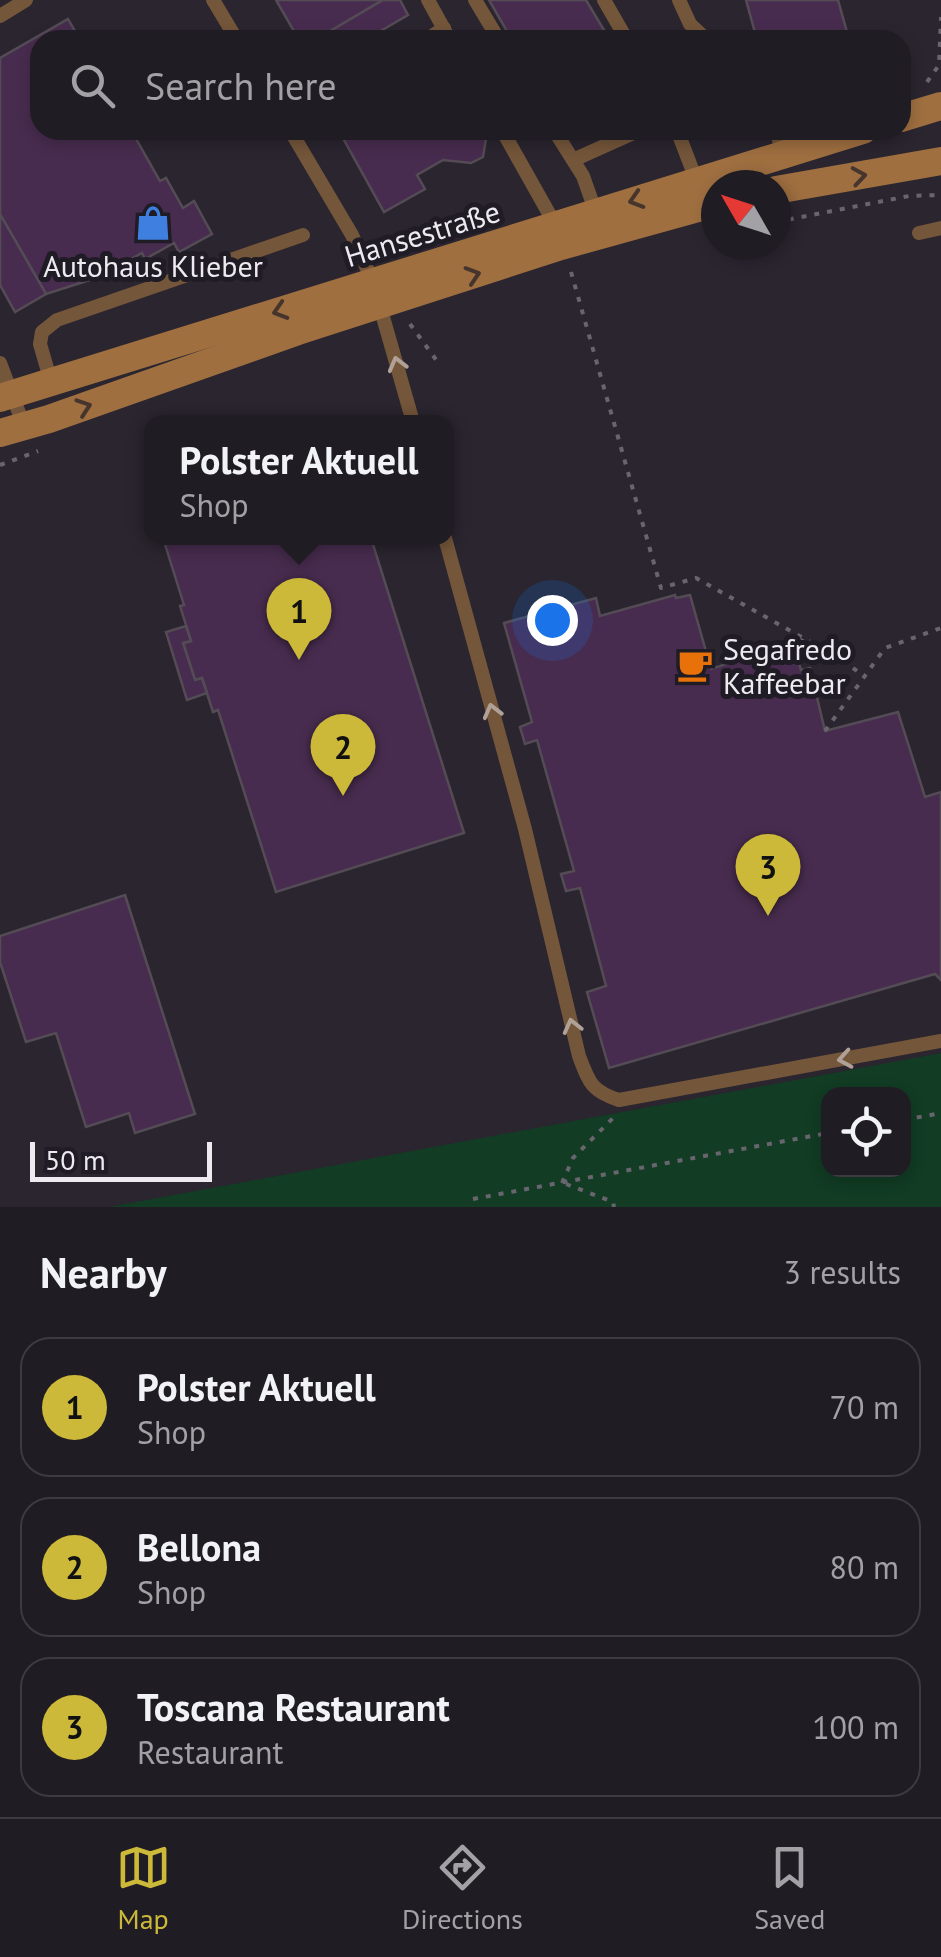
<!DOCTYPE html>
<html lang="en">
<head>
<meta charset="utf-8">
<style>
  :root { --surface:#201c23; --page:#2d2930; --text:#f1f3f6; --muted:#a2a1a6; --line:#3d3a41; --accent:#ccb939 }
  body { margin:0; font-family:"PT Sans",sans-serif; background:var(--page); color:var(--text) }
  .controls { position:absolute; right:30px; bottom:30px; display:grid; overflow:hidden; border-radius:20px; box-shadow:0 5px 15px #0003 }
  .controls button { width:90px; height:90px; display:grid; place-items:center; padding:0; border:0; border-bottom:2px solid var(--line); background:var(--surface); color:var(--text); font:50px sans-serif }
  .compass { position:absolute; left:701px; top:170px; width:90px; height:90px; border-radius:50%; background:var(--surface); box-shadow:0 5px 15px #0003; rotate:309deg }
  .scale { position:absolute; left:30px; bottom:25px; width:182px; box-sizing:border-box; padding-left:10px; border:5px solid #edeaf0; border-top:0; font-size:28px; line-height:35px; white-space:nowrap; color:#edeaf0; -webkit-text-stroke:8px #201c25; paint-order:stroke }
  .you { position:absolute; left:552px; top:620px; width:35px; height:35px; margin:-25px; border:8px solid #fff; border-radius:50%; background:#1a73e8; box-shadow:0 0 0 15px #1a73e833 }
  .badge { display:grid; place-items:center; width:65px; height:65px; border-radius:50%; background:var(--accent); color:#111; font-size:32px; font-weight:700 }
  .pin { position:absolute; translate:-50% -82px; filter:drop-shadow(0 2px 5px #0008) }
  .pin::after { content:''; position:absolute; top:52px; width:35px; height:30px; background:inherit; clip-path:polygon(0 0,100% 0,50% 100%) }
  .popup { position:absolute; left:144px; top:415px; width:310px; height:130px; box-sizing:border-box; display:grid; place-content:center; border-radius:20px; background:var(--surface); filter:drop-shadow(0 2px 8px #0005); font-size:32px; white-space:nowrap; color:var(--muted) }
  .popup b { font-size:38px; color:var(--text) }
  .popup::after { content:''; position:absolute; left:50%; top:100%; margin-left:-20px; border:20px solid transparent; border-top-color:var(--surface) }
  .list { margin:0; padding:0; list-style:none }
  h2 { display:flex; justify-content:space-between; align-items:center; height:130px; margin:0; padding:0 40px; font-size:42px }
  h2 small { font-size:32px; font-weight:400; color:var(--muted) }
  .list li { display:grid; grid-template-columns:65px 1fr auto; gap:30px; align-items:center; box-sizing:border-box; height:140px; margin:0 20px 20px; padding:0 20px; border:2px solid var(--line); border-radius:30px }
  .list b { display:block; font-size:38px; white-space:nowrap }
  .list p { margin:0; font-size:32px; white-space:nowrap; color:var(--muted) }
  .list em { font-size:32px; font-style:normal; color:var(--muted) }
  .icon { flex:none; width:55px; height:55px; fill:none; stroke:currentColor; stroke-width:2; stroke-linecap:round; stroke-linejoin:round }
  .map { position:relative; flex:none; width:941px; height:1207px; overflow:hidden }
  .search { position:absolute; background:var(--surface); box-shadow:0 5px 15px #0003; left:30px; right:30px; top:30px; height:110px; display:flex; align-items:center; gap:25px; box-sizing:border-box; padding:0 35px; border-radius:30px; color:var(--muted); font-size:38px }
  .sheet { height:610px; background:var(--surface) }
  nav { display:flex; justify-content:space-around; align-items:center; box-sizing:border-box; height:140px; border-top:2px solid var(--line); background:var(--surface); font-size:28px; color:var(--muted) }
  nav a { display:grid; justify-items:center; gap:5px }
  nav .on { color:var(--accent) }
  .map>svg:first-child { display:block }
</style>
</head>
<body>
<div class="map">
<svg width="941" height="1207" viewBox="0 0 941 1207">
  <rect width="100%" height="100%" fill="#2a252f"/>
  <path fill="#123c24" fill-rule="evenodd" d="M941,1053V1207H109ZM828,1094H904V1170H828Z"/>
  <g fill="#482c4f" stroke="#544c55" stroke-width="2.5">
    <path d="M276,0H383L315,40H299Z"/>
    <path d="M383,0H400L408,15L365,40H315Z"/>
    <path d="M489,0H586L610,40H512Z"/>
    <path d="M746,0H838L847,32L822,40H757Z"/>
    <path d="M68,19L80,40H40V130H131L160,181L166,178L183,208L194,201L212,234L179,252L174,243L145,259L142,253L96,278L46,294L0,214V58Z"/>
    <path d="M342,130H481L486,139L483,157L471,163L443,160L417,175L425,189L384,212L339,131Z"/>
    <path d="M0,214L46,294L15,312L0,285Z"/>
    <path d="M163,538H371L464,833L276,892L218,710L213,712L202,678L195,680L183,643L191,641L180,606L184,605Z"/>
    <path d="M675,595L676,598L690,595L711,669L776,648L779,656L796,652L801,670L810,668L825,731L898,712L925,797L941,792V980L935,974L609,1068L587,992L606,986L580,888L566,891L561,874L574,871L537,740L525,744L520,727L532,722L504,623L596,598L600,616Z"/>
    <path d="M186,626L191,641L183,643L195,680L202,678L207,693L187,700L166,632Z"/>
    <path d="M125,895L195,1114L135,1133L129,1113L86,1127L56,1033L26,1042L0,962V936Z"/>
  </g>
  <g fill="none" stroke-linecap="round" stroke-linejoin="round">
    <g stroke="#69656e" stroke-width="4" stroke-dasharray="5 8" stroke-linecap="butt">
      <path d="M927,82L939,65L941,17"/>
      <path d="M776,222L909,196L941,195"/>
      <path d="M571,272L661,588L696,578L839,658L864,676"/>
      <path d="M410,324L437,361"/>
      <path d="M0,465L38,451"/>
      <path d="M796,652L803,639"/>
      <path d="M825,731L885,648L941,628"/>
      <path d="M904,1120L941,1113"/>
      <path d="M562,1183L573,1158L614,1117"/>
      <path d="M566,1184L613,1202L614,1207"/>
      <path d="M473,1199L828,1133"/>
    </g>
    <g stroke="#74563a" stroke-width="14">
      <path d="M213,0L237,40"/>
      <path d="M428,0L450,40"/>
      <path d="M475,0L499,40"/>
      <path d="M604,0L627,40"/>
      <path d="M679,0L690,24L707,40"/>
      <path d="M0,16L26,0"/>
      <path d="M426,40L444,28"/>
      <path d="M290,130L352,235L373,282L413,422"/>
      <path d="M502,130L556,226"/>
      <path d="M554,130L583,176L596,213"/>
      <path d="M677,130L697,182"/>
      <path d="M777,130L782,155"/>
      <path d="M573,160L640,130"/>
      <path d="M919,233L941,228"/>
      <path d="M0,363L24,426"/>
      <path d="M51,382L40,344L42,332L57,320L303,235"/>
      <path d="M445,538L525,829L579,1056C589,1082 591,1091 619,1100L941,1041"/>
    </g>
    <g stroke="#9f6f40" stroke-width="28">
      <path d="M901,118L941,106"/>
      <path d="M776,190L941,161"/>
      <path d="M0,398L863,130"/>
      <path d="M0,433L49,419L298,331L561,246L716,203"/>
    </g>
  </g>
  <defs><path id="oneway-chevron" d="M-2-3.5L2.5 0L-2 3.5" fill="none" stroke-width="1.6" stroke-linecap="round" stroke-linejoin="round" transform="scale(2.5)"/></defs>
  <g stroke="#46352d">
    <use href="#oneway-chevron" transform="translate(859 176) rotate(-9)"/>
    <use href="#oneway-chevron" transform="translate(636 200) rotate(163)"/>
    <use href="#oneway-chevron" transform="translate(473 275) rotate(-18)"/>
    <use href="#oneway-chevron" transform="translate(280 311) rotate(163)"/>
    <use href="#oneway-chevron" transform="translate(84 407) rotate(-19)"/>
  </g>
  <g stroke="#b0a095">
    <use href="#oneway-chevron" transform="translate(397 364) rotate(-105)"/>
    <use href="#oneway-chevron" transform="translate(492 711) rotate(-105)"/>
    <use href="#oneway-chevron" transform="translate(572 1026) rotate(-104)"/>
    <use href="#oneway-chevron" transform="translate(845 1059) rotate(170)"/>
  </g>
  <defs>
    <symbol id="shop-bare" viewBox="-9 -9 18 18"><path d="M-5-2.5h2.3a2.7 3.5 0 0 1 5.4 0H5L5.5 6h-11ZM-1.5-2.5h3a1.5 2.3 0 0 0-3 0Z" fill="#3f7fe0" stroke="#201c25" stroke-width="2.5" paint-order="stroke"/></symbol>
    <symbol id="cafe-bare" viewBox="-9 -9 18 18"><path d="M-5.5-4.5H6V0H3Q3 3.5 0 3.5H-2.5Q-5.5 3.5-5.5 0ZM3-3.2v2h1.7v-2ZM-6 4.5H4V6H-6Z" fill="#e8710a" stroke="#201c25" stroke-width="2.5" paint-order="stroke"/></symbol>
  </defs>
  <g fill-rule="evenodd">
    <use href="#shop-bare" x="128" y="198" width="50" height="50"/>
    <use href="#cafe-bare" x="670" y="640" width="50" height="50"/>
  </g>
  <g text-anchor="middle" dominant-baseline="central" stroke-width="10" stroke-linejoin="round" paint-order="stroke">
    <g font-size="30" fill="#edeaf0" stroke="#201c25">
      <text transform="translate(422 233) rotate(-17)">Hansestraße</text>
    </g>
    <g font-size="30" fill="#edeaf0" stroke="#201c25">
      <text x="153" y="265">Autohaus Klieber</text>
      <text x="723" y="648" text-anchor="start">Segafredo<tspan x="723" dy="34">Kaffeebar</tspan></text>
    </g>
  </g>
</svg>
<div class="controls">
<button><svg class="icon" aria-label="locate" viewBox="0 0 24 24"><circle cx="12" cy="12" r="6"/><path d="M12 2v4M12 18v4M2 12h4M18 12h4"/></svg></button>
</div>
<svg class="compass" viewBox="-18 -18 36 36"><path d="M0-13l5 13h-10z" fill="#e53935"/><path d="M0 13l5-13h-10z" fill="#a2a1a6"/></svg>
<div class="scale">50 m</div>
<div class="you"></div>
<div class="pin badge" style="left:299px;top:660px">1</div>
<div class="popup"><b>Polster Aktuell</b>Shop</div>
<div class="pin badge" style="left:343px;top:796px">2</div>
<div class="pin badge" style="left:768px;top:916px">3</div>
<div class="search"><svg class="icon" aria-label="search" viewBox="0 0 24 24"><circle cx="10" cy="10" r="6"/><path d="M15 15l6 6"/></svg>Search here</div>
</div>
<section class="sheet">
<h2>Nearby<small>3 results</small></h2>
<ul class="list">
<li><span class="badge">1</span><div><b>Polster Aktuell</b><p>Shop</p></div><em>70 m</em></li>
<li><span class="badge">2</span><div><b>Bellona</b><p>Shop</p></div><em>80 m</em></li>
<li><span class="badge">3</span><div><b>Toscana Restaurant</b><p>Restaurant</p></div><em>100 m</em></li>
</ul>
</section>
<nav>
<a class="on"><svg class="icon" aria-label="map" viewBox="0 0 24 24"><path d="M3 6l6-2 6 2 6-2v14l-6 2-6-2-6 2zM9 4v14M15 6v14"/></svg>Map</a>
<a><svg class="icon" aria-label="directions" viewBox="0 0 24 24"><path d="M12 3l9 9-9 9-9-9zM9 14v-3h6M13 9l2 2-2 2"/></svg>Directions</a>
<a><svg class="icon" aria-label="saved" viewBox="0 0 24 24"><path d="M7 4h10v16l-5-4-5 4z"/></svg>Saved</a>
</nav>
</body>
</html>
